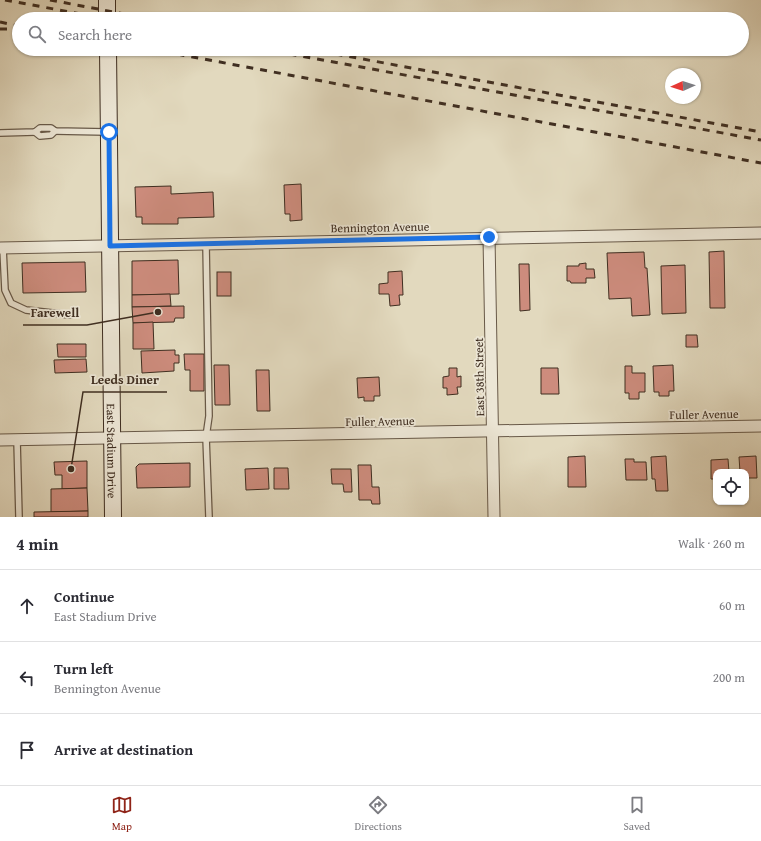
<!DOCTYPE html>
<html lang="en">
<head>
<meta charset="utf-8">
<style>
  :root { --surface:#fff; --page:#f7f7f7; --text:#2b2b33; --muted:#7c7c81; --line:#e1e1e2; --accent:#8f2418 }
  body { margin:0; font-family:"Gentium Book Plus",serif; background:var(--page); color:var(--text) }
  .controls { position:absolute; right:12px; bottom:12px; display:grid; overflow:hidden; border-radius:8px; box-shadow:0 1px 3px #0004 }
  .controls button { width:36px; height:36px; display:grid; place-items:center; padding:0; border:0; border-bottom:1px solid var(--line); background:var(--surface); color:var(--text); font:20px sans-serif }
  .compass { position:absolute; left:665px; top:68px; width:36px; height:36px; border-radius:50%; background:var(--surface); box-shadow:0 1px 3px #0004; rotate:267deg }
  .stop { position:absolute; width:12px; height:12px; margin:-9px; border:3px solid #1a73e8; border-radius:50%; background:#fff }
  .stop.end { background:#1a73e8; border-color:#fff; box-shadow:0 1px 4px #0008 }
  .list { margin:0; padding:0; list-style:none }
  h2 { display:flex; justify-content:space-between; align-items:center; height:52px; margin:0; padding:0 16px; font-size:17px }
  h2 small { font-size:13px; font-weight:400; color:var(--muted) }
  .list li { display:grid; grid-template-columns:26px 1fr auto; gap:12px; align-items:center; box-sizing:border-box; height:72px; padding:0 16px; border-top:1px solid var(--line) }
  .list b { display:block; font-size:15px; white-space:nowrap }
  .list p { margin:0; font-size:13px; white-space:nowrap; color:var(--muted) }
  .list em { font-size:13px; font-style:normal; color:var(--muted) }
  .icon { flex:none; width:22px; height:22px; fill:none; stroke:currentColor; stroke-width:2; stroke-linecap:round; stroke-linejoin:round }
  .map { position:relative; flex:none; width:761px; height:517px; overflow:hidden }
  .search { position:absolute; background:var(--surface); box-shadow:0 1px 3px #0004; left:12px; right:12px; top:12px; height:44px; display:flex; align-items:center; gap:10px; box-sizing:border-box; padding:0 14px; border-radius:22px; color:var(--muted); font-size:15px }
  .sheet { height:268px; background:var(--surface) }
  nav { display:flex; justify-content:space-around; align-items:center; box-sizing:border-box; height:56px; border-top:1px solid var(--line); background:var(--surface); font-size:11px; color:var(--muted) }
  nav a { display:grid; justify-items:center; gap:2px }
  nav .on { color:var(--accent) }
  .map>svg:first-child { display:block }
</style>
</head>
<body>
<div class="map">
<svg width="761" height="517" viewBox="0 0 761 517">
  <rect width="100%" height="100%" fill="#e2d9be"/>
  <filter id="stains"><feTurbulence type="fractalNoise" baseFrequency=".005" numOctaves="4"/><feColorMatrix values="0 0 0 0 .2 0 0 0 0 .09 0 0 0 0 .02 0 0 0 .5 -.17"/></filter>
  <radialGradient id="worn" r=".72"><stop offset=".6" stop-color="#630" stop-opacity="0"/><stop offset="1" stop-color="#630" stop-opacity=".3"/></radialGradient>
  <g fill="#cd8c7d" stroke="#3f2e21">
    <path d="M301,184L302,220L290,221V214H285L284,185Z"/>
    <path d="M171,186V194L213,192L214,217L178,218V224H142V217H136L135,187Z"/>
    <path d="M724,251L725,308H710L709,252Z"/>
    <path d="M644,252L645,268H647L650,315L632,316L631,298L609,299L607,253Z"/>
    <path d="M178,260L179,294L132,295V261Z"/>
    <path d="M85,262L86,292L23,293L22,263Z"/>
    <path d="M586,263V269H594L595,278H586V283H571L570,281H567V266H579V264Z"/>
    <path d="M519,264H529L530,310L520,311Z"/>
    <path d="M685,265L686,313L662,314L661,266Z"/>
    <path d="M402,271L403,295H399L400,305L390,306L389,294H379V284L388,283V272Z"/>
    <rect x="217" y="272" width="14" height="24"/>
    <path d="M170,294L171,306L132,307V295Z"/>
    <path d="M184,306V318H175L174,322L133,323L132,307Z"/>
    <path d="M153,322L154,349H133V323Z"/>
    <path d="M686,335H697L698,347H686Z"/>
    <path d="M57,344H86V357H58Z"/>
    <path d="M175,350V355H179V363H174V371L142,373L141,351Z"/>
    <path d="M184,354H204V391H190V370H185Z"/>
    <path d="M86,359L87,372L55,373L54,360Z"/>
    <path d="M214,365H229L230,405H215Z"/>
    <path d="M673,365L674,391H669V396H659V392H654L653,366Z"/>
    <path d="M625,366H632V373H645V392H639V399H629V393H625Z"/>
    <path d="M449,368H457V377L461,376V387H457L458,394L447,395V388H443V377L449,376Z"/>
    <path d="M541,368H558L559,394H541Z"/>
    <path d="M256,370H269L270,411H257Z"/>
    <path d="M379,377L380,396H374V401H364V397L358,398L357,378Z"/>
    <path d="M585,456L586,487H568V457Z"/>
    <path d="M666,456L668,491H656L655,479H652L651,457Z"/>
    <path d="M756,456L757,478H746V472H740L739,457Z"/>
    <path d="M625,459H634V462H646L647,480H626Z"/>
    <path d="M728,459L729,472H716V479H711V460Z"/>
    <path d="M87,461V488L62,489V475H55L54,462Z"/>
    <path d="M190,463V487L137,488L136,467L139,464Z"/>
    <path d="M358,465H371L372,487H379L380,504H372L371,500H359Z"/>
    <path d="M268,468L269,489L246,490L245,469Z"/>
    <path d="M274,468H288L289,489H274Z"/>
    <path d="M331,469H351L352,492H344L343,484H332Z"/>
    <path d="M87,488L88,511L51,512V489Z"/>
    <path d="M88,511V517H34V512Z"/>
  </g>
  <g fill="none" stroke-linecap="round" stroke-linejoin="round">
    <defs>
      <g id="service">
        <path d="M35,132L40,136L51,135L55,131"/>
        <path d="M0,133L35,132L40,128H51L55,131L107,132"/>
        <path d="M206,244L209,416L206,437L209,517"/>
        <path d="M3,248L5,290L11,303L26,310L70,315"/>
        <path d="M17,440L19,517"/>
      </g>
      <g id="minor">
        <path d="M489,237L494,517"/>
        <path d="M0,248L761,233"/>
        <path d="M0,440L761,426"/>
      </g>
      <g id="secondary">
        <path d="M107,0V19"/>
        <path id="s1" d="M108,49L113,517"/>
      </g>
    </defs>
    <use href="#service" stroke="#685948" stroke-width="8"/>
    <use href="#minor" stroke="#685948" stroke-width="13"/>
    <use href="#secondary" stroke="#3f2e21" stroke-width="18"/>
    <use href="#service" stroke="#ece6d5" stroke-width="5.5"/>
    <use href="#minor" stroke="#ece6d5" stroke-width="11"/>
    <use href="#secondary" stroke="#ece6d5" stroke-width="16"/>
    <g stroke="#3f2e21" stroke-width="3" stroke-dasharray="7 7" stroke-linecap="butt">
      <path d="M5,0L108,19"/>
      <path d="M50,0L151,19"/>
      <path d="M0,22L19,26"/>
      <path d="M0,29H17"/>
      <path d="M150,49L761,163"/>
      <path d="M262,49L761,140"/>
      <path d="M308,49L761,132"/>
    </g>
  </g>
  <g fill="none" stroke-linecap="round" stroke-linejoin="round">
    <path stroke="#1a73e8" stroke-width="5" d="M109,132L110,246L489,237"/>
  </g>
  <g text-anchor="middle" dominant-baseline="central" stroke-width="3.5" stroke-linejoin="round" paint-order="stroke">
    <g font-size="12" fill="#3f2e21" stroke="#ece6d5">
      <text transform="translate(380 227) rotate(-1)">Bennington Avenue</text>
      <text transform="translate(479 377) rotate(-91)">East 38th Street</text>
      <text transform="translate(704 414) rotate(-1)">Fuller Avenue</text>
      <text transform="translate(380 421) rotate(-1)">Fuller Avenue</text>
      <text stroke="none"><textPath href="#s1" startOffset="402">East Stadium Drive</textPath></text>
    </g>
  </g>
  <path fill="none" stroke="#3f2e21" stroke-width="1.5" d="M158 312L87 325H23M71 469L83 392H167"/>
  <g fill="#3f2e21" stroke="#ece6d5" stroke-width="1.5">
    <circle cx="158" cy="312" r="4"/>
    <circle cx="71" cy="469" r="4"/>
  </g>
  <g font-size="13" text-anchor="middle" font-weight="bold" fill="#3f2e21" stroke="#ece6d5" stroke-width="3.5" stroke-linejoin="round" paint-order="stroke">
    <text x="55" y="317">Farewell</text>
    <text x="125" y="384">Leeds Diner</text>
  </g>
  <rect width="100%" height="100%" filter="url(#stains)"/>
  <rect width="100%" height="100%" fill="url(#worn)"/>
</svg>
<div class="controls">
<button><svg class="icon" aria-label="locate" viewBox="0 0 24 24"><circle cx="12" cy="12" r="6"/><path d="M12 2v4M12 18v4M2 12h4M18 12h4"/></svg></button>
</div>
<svg class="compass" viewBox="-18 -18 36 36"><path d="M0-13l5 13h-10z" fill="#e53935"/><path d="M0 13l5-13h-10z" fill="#7c7c81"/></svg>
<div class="stop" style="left:109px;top:132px"></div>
<div class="stop end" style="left:489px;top:237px"></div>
<div class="search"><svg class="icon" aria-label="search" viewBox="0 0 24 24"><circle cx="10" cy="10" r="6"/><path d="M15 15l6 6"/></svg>Search here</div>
</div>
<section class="sheet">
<h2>4 min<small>Walk · 260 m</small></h2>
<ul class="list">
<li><svg class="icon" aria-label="ahead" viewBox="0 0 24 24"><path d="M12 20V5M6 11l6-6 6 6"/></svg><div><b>Continue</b><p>East Stadium Drive</p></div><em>60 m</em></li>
<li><svg class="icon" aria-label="left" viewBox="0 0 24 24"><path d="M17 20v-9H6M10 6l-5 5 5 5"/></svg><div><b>Turn left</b><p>Bennington Avenue</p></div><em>200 m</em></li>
<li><svg class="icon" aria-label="arrive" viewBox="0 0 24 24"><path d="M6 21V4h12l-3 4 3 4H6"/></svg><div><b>Arrive at destination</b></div></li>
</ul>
</section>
<nav>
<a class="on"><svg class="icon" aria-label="map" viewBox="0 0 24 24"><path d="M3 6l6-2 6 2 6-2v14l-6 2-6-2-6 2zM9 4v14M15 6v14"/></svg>Map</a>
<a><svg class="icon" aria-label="directions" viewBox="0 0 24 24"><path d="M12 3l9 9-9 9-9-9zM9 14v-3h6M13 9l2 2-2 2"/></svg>Directions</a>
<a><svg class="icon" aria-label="saved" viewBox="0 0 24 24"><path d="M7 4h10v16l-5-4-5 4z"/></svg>Saved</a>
</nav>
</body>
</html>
